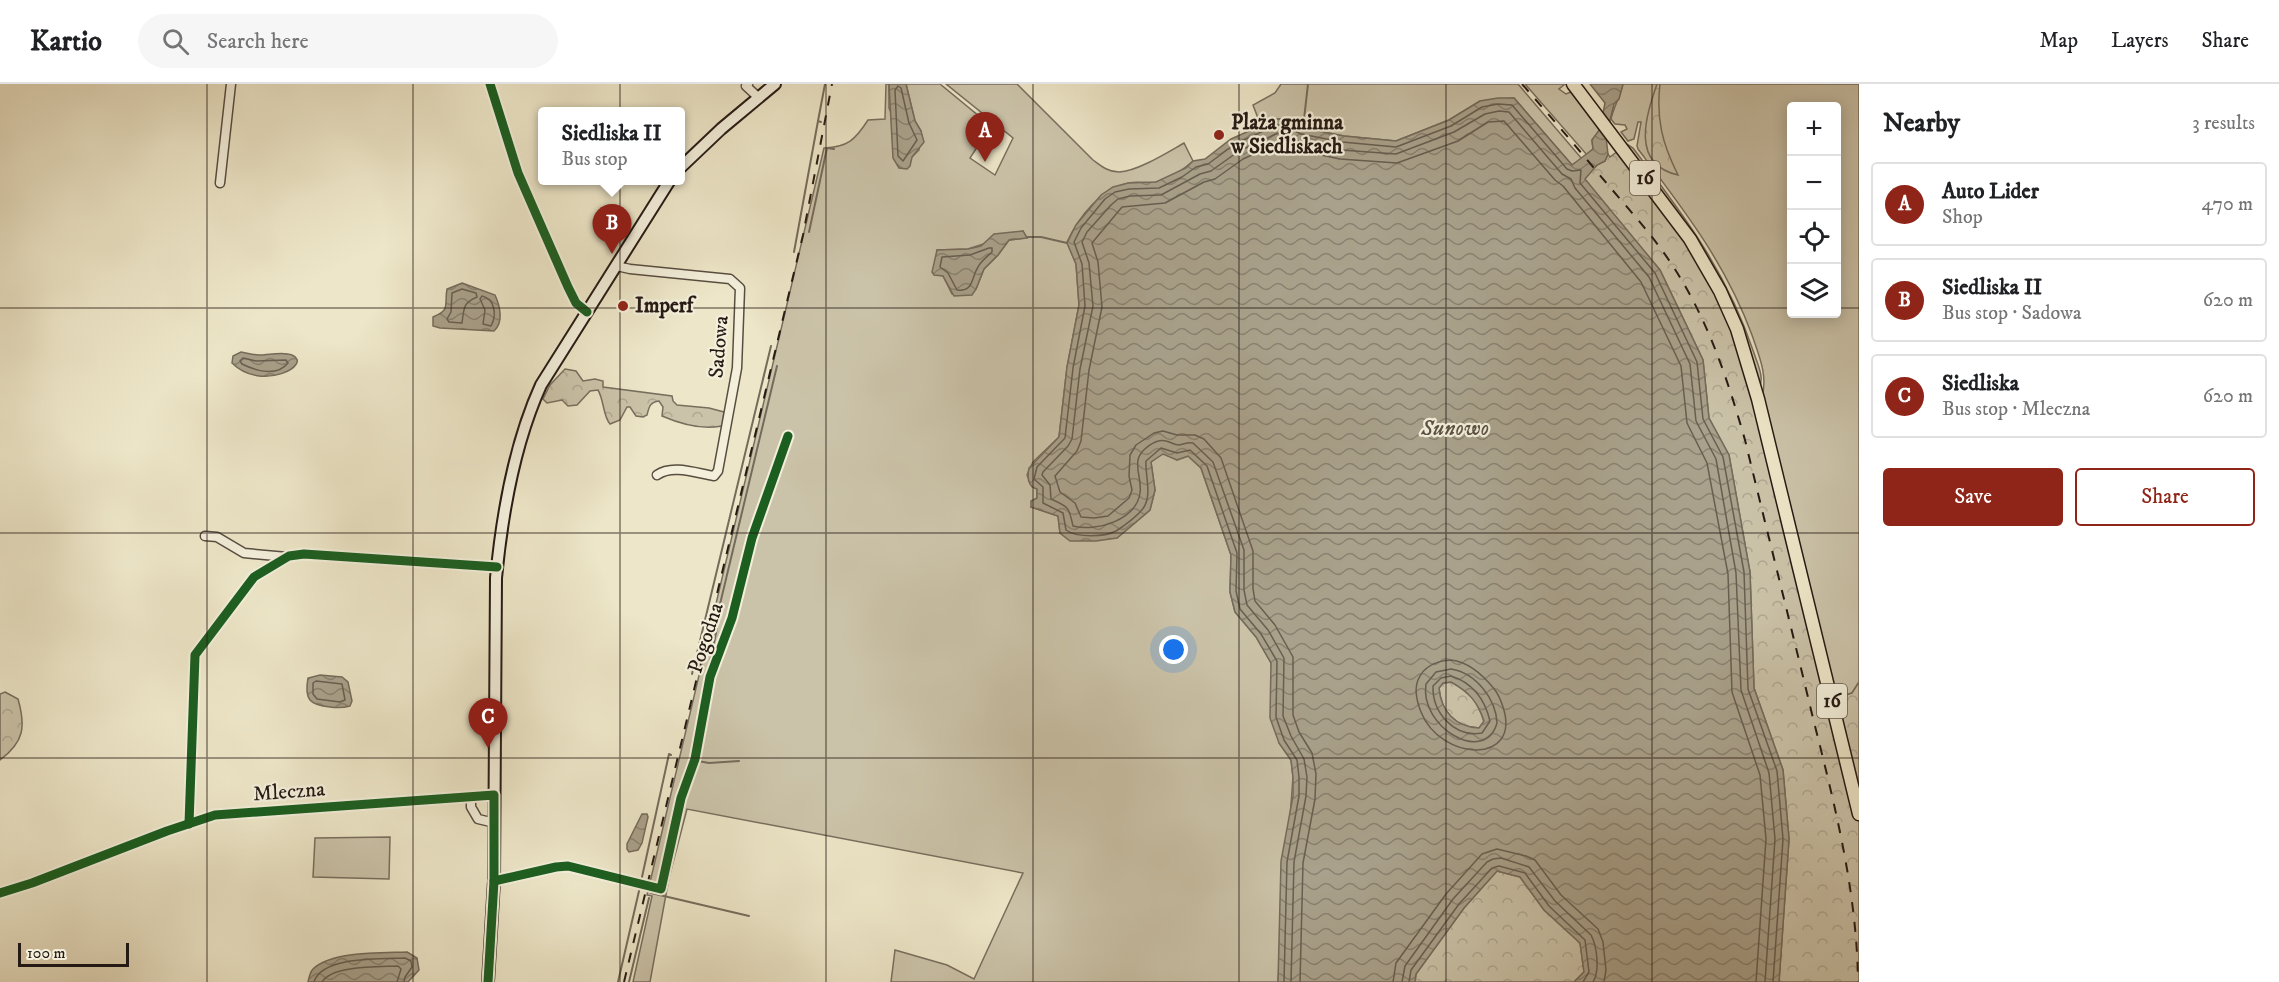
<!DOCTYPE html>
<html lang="en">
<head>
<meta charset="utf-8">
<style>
  :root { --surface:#fff; --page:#f6f6f6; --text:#202124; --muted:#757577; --line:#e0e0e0; --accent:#8f2418 }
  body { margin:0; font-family:"IM FELL DW Pica",serif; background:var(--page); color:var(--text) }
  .controls { position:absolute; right:18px; top:18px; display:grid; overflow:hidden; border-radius:6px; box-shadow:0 3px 15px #0003 }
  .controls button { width:54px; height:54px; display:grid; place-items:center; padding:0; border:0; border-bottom:2px solid var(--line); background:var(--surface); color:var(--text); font:30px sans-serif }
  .scale { position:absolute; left:18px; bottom:15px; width:111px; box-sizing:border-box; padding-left:6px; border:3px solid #261a14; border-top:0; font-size:16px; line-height:21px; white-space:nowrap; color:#261a14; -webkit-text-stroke:4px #f3efdb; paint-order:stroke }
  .you { position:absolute; left:1174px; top:566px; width:21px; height:21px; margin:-15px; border:4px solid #fff; border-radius:50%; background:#1a73e8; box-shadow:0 0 0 9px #1a73e833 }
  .badge { display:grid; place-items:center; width:39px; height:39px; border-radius:50%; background:var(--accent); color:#fff; font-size:20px; font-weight:700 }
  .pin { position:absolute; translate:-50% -50px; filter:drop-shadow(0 2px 3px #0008) }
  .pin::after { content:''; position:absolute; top:32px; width:21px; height:18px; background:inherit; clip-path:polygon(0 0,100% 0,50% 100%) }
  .popup { position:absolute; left:538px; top:23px; width:147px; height:78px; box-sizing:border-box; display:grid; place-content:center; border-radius:6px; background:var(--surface); filter:drop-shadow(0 2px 4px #0005); font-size:20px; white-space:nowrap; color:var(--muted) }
  .popup b { font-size:22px; color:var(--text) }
  .popup::after { content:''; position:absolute; left:50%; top:100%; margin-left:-12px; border:12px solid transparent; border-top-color:var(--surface) }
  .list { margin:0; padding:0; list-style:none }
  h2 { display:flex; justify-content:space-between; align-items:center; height:78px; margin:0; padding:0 24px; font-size:26px }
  h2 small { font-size:20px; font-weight:400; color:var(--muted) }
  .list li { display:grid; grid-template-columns:39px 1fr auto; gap:18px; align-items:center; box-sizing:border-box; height:84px; margin:0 12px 12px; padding:0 12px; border:2px solid var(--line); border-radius:6px }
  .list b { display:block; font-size:22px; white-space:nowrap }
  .list p { margin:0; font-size:20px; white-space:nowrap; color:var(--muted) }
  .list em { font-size:20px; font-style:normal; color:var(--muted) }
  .actions { display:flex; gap:12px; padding:18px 24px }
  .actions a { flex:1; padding:14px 0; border:2px solid var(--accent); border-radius:6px; text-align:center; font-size:21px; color:var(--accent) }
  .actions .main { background:var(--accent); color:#fff }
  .icon { flex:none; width:33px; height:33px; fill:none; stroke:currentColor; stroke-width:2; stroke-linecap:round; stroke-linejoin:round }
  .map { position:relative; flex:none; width:1859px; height:898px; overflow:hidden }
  header { display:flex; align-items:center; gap:36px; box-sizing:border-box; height:84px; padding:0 30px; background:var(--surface); border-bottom:2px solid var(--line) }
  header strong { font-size:28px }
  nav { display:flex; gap:33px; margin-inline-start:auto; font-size:21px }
  .search { width:420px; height:54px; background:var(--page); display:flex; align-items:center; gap:15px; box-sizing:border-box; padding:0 21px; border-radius:33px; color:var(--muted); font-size:22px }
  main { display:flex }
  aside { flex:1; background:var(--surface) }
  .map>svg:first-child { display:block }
</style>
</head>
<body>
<header>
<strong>Kartio</strong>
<div class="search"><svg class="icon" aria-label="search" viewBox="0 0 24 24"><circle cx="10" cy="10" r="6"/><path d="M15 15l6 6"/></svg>Search here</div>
<nav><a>Map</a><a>Layers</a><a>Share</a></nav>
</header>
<main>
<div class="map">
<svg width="1859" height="898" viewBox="0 0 1859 898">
  <defs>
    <pattern id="forest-crowns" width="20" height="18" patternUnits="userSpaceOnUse" patternTransform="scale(1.5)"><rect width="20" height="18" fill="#cbc3a9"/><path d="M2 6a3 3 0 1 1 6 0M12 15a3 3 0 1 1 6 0" fill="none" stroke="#aea791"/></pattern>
    <pattern id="water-waves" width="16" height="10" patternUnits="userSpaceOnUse" patternTransform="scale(1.5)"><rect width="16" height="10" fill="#a9a18b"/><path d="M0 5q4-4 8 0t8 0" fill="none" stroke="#898270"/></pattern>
  </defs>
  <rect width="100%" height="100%" fill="#ede6c8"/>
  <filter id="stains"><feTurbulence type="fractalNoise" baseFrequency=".00333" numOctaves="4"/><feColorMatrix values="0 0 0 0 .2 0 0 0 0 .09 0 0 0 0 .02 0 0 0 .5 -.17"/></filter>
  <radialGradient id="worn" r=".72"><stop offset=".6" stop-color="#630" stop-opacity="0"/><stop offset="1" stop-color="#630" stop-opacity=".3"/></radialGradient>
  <g fill="#cbc3a9" stroke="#786e5e" stroke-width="1.5" fill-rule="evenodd">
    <path d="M886,0H889V24L912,73L919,66L921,47L915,37L906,0H940L991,42L970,74L995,91L1013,54L946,0H1017L1093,76C1101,82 1108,88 1119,88C1138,87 1168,68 1184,59L1193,77C1183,86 1170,94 1157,98C1148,100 1138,97 1129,99C1100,105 1079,133 1067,158L1076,180L1079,221L1067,283L1059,353L1033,378L1027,391L1032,403L1037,405V414L1031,423L1058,432L1060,449L1117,454L1150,426L1155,406L1151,378L1163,369L1177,376L1188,372L1201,384L1231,471L1230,508L1235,528L1256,553L1271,579L1279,659L1291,676L1293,693L1278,898H891L895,866L947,881L974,895L1023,789L687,725L669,794L650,898H633L652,812L647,811L824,64C848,63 855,56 868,36L885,35ZM1023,147L1027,154L1009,156L998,171L984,185L976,205L952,210L943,192L940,191L937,166L968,165Z"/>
    <path d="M1281,0H1518L1582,75L1572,81L1514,14L1480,17L1449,36L1396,57L1344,52L1303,44L1283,35H1275L1261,42L1253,21L1275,9Z"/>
    <path d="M1525,0H1565L1559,5L1566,10L1571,8L1600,46L1592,56L1593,65L1587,71Z"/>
    <path d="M1623,0H1859V598L1852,609L1836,614L1762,313C1768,291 1759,272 1752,251C1725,178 1684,126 1638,65L1637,62L1641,38H1638L1634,55L1628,57L1621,48L1627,45L1625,41L1615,40L1611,35C1614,22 1620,13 1623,0ZM1792,22H1836V230H1792Z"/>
    <path d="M1625,59L1633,64C1685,133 1726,186 1754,269C1757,279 1765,294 1759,304Z"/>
    <path d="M390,753L389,795L313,793L315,754Z"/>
  </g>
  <g fill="url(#forest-crowns)" stroke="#786e5e" stroke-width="1.5">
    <path d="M1657,0H1660C1656,35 1662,59 1678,91C1630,80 1646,32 1657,0Z"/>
    <path d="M1618,67L1692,166L1729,238L1744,282L1827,617L1852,609L1859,598V898H1779L1789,755L1783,686L1754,604L1750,488L1729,371L1709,334L1703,276L1660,186L1584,95L1597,81L1605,77L1608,70L1610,73Z"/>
    <path d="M565,285L576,287L583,297L595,295L603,297V303L672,312L673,317L677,321L709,324L724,328L732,333L731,339C710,348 683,341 662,332L663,323L659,317C650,318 649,323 647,331L643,333L636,332L630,323H627L620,336L610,340C603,332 604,316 598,306L590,307L577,321L568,322L562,316L547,319L543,315L550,301Z"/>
    <path d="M1451,598C1470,608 1478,618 1484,638L1479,644C1455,643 1441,627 1439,604L1443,599Z"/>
    <path d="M5,608L18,615C26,643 24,658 0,676V610Z"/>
    <path d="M1497,787L1520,793L1544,826L1580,859L1584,888L1574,898H1415L1416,890L1464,824Z"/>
  </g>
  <g fill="url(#water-waves)" stroke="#756b5b" stroke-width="1.5" fill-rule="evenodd">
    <path d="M889,0H906L915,37L921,47L924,58L912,73L910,82L907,85L899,84L893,74Z"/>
    <path d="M1590,0H1623L1619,15L1614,20L1606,53L1608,70L1605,77L1597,81L1585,95L1660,186L1703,276L1709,334L1729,371L1750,488L1754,604L1783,686L1789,755L1779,898H1574L1584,888L1580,859L1544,826L1520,793L1497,787L1464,824L1416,890L1415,898H1278L1281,777L1293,712V693L1291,676L1279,659L1270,634L1271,579L1256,553L1235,528L1230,508L1231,471L1201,384L1188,372L1177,376L1163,370L1151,378L1155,406L1150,426L1117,454L1096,457H1070L1060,449L1058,432L1031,423V417L1037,414V405C1027,402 1027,393 1029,384L1059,353L1067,283L1079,221L1076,180L1067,159L1076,141L1101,111L1113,103L1128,99L1156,98L1186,84L1193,77L1205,75L1231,55L1276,35H1283L1303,44L1344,52L1396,57L1449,36L1480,17L1498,14H1514L1572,81L1593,65L1592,56L1600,45L1605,19ZM1451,598C1469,608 1478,618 1484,637L1479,644C1455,643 1441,627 1439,604L1443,599Z"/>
    <path d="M1023,147L1027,154L1009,156L998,171L984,185L976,205L972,211L954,212L943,192L934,191L932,188L937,166L968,165L981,162L994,150Z"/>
    <path d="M462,199L495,211C500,222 504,238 494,247L440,244L433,242V233C451,226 444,221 447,205Z"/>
    <path d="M241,268C247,269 253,271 259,271C269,271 283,267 292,271C314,280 262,309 232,279L233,272Z"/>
    <path d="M320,591L342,593L348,598L352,617L350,622C343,624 338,624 330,623C310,621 304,616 308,594Z"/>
    <path d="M642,730H647L648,733L642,759L638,766L629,768L627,765V760Z"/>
    <path d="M407,868L417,874L419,886L408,898H308C309,893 310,888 313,885C332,867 382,869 407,868Z"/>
  </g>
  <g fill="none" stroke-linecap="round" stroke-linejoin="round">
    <g stroke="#685e50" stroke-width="1.5">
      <path d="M898,2L901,4L909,39L917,56L903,77L898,72L895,6Z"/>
      <path d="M989,164H992V168C988,172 981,177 978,183C971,194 974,208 957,206L948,189L940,183L942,173L970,171Z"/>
      <path d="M462,205L476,209L477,213C463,219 464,224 462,239L449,238L447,235L451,228L452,209Z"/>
      <path d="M482,212C495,215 497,231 491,242L483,240L485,226L480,215Z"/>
      <path d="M243,274L256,277L286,276L288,279C277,293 256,287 242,280L240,277Z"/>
      <path d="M1451,576C1470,578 1484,592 1495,606C1499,611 1501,617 1503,623C1522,681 1441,678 1421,628C1417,618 1414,606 1418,596C1424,581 1437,577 1451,576Z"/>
      <path d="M1451,585C1476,589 1496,615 1497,639C1485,682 1419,643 1426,600L1436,588Z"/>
      <path d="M1451,592C1473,599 1485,616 1490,637L1482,649C1454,654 1432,628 1433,602L1441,594Z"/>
      <path d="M316,597L342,600L345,616L340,618L317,615L313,610V599Z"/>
      <path d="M314,898C322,872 382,875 405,874L411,877L412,883L405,893L404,898"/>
      <path d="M322,898C332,881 380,883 398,882L401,885L397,898"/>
      <path d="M1284,898L1287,778L1299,712V693L1297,676L1284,656L1276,633L1277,577L1261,550L1240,525L1236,507L1237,469L1207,382L1190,366L1177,369L1161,364L1146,377C1145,391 1152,410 1144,423C1139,431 1124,442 1116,447C1105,453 1077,454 1066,446L1063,429L1043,419V403L1034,395L1037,383L1065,354L1073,284L1085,222L1082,180L1074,158L1081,144L1105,115L1115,108L1129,105L1159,104L1182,93L1196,83L1208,80L1235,60L1277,41H1282L1301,50L1342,58L1396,63L1451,42L1482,23L1498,20L1512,21L1567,85L1572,87L1581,86L1580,99L1655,189L1697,278L1703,335L1723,373L1744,488L1748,605L1777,687L1783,755L1773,898"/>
      <path d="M1291,898L1294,778L1306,712L1307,693L1304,675L1291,652L1283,632L1284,574L1268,546L1247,521L1244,506V466L1213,378L1193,359C1187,358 1185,360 1179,361C1174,361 1171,358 1166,357C1156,354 1140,366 1138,376C1136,387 1142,398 1140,409C1136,436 1097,448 1073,442C1069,423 1069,423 1051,415L1050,401L1042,391L1043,388L1068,362L1072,355L1080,285L1093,222L1089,179L1082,158L1087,148L1111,121L1118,115L1130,112L1161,111L1200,90L1211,87L1239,67L1278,49L1299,57L1341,66L1396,70L1454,48L1485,30L1499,27L1509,28L1562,90L1571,95L1575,104L1649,193L1690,280L1696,337L1716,375L1736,489L1741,606L1769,689L1775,755L1765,898"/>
      <path d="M1300,898L1303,779L1315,715L1316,690L1312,669L1299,648L1293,631V573L1275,541L1255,517L1253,505V467L1221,374L1204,355L1195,351H1177L1163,347L1154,349L1136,361L1130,371L1129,392L1132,406L1129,414L1108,432L1094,434L1081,433L1075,419L1060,408L1055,392L1077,367L1081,357L1089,286L1102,223L1098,178L1092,159L1122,123L1165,119L1204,98L1215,95L1243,75L1278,59L1297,66L1340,75L1397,79L1458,57L1488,38L1504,37L1555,96L1563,102L1641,198L1681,282L1687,339L1707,379L1728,490L1732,608L1760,691L1766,755L1756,898"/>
      <path d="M1393,898L1396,879L1446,810L1482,770L1497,765L1526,772L1535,776L1561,811L1598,845L1603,858L1606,886L1604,898"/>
      <path d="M1402,898L1405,882L1453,815L1487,778L1493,775L1501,774L1529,783L1555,817L1591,851C1597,862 1600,887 1593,898"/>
      <path d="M1409,898L1411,886L1459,820L1492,784L1499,782L1525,789L1549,822L1585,856L1589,888L1583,898"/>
    </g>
    <g stroke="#756b5b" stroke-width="2">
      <path d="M821,38L818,37L825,0"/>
      <path d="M1303,44L1308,0"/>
      <path d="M809,148L827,64L834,65"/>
      <path d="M1027,153H1041L1067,159"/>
      <path d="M794,168L818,37"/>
      <path d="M708,588L717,544L715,541L777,282"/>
      <path d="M692,590L771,262"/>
      <path d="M698,677L709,679L739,677"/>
      <path d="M642,793L669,670L671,671"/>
      <path d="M651,809L749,832"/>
      <path d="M618,898L639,807"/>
      <path d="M629,898L649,814"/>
    </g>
    <defs>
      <g id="street">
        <path d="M490,0L518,89L568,203L576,219L587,228"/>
        <path d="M748,0L746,2L759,14"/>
        <path d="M220,99L231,0"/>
        <path d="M618,179L621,183L630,185L730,195L740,204L737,284L718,387L714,392C696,389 672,380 657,391"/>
        <path d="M205,452L217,453L244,469L287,473"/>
        <path d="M471,712V723L478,735L495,739"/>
        <path d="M189,740L195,571L254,493L289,472L304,470L497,483"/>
        <path d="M494,797L556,783L568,782L661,805L681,714L695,675L710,593L732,534L752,454L788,352"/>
        <path d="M0,809L32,799L167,747L215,731L494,711"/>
      </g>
      <g id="secondary">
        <path d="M681,83L721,45L775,0"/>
        <path d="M488,898L494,797L496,494C502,431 515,358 541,301L670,96"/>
      </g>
      <path id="primary" d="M1573,0L1690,155L1720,207L1737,245L1758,315L1859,730"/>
    </defs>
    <use href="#street" stroke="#584d41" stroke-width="11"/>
    <use href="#secondary" stroke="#261a14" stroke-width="14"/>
    <use href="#primary" stroke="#261a14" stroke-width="15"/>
    <use href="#street" stroke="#f3efdb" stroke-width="8"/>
    <use href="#secondary" stroke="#f3efdb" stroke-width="10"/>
    <use href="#primary" stroke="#ede6c8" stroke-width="12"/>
    <g stroke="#261a14" stroke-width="2" stroke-dasharray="10 10" stroke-linecap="butt">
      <path d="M1522,0C1551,33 1580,67 1608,101C1634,131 1661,161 1681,195C1711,245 1729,300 1745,356C1767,447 1790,538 1812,630C1834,718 1857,806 1858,898"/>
      <path d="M624,898L803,151L832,0"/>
    </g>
    <defs>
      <g id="cycleway">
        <path d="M490,0L518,89L568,203L576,219L587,228"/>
        <path d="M189,740L195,571L254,493L289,472L304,470L497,483"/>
        <path d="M494,797L556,783L568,782L661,805L681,714L695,675L710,593L732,534L752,454L788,352"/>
        <path d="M0,809L32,799L167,747L215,731L494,711V797L488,898"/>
      </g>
    </defs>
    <use href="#cycleway" stroke="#f3efdb" stroke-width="13"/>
    <use href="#cycleway" stroke="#1b5e20" stroke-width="9"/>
  </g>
  <path fill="none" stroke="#261a14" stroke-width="1.5" stroke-opacity="0.55" d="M207,0V898M413,0V898M620,0V898M826,0V898M1033,0V898M1239,0V898M1446,0V898M1652,0V898M0,224H1792M1836,224H1859M0,449H1859M0,674H1859"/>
  <g fill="#8f2418" stroke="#f3efdb" stroke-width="2">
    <circle cx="1219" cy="51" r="6"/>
    <circle cx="623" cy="222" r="6"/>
  </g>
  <g text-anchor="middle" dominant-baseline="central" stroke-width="4.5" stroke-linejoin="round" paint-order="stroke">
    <g fill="#f3efdb" stroke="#645a50" stroke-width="1.5">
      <rect x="1630" y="77" width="30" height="34" rx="4.5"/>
      <rect x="1817" y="600" width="30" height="34" rx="4.5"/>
    </g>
    <g font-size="20" font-weight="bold" fill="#261a14">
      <text x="1645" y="94">16</text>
      <text x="1832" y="617">16</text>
    </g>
    <g font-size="21" font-weight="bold" fill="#261a14" stroke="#f3efdb" text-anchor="start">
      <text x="1231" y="39">Plaża gminna<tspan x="1231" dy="24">w Siedliskach</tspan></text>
      <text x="635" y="222">Imperf</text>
    </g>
    <g font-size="21" fill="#261a14" stroke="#f3efdb">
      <text transform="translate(719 263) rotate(-85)">Sadowa</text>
      <text transform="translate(706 554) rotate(-72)">Pogodna</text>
      <text transform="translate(289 708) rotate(-4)">Mleczna</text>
    </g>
    <g font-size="22" font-style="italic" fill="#5a5044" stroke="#f3efdb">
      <text x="1455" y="344">Sunowo</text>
    </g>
  </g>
  <rect width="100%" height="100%" filter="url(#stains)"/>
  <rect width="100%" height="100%" fill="url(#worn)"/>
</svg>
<div class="controls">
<button>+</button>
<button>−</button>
<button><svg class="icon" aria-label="locate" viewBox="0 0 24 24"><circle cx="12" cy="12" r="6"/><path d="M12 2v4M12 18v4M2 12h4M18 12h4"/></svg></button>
<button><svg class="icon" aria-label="layers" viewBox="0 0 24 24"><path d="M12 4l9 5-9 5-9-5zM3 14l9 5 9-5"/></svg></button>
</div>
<div class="scale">100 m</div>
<div class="you"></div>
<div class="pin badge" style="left:985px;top:78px">A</div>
<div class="pin badge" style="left:612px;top:170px">B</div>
<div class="popup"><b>Siedliska II</b>Bus stop</div>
<div class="pin badge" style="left:488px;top:664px">C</div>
</div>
<aside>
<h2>Nearby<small>3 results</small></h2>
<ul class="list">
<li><span class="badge">A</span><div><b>Auto Lider</b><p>Shop</p></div><em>470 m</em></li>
<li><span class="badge">B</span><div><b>Siedliska II</b><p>Bus stop · Sadowa</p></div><em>620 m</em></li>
<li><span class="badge">C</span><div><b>Siedliska</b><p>Bus stop · Mleczna</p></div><em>620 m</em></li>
</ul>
<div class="actions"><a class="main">Save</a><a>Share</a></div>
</aside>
</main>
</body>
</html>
